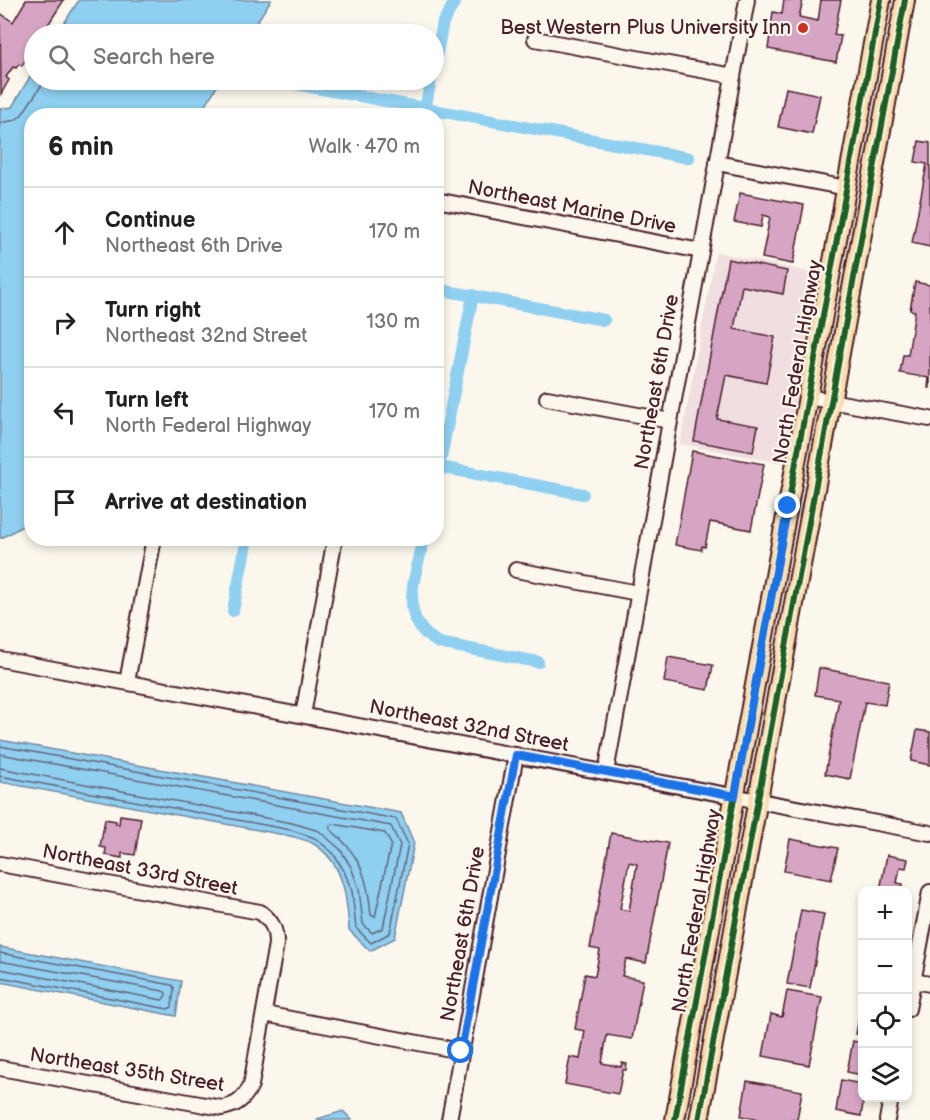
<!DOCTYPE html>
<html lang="en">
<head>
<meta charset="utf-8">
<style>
  :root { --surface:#fff; --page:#f2f2f2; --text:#202124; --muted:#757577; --line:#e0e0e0 }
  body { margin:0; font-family:"Balsamiq Sans",sans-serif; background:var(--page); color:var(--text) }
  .controls { position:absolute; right:18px; bottom:18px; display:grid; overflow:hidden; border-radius:12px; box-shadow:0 3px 9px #0003 }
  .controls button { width:54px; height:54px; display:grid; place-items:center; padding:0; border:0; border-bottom:2px solid var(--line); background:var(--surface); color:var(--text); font:30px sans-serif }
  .stop { position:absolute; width:18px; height:18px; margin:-14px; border:4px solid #1a73e8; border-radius:50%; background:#fff }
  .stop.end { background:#1a73e8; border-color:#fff; box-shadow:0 2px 6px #0008 }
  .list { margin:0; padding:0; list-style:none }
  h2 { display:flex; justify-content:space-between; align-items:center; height:78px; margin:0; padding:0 24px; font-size:26px }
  h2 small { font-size:20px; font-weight:400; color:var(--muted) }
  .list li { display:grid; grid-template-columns:39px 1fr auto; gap:18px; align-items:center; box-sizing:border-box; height:90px; padding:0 24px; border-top:2px solid var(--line) }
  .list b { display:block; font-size:22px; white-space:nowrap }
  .list p { margin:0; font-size:20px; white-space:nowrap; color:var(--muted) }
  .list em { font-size:20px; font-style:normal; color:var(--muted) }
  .icon { flex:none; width:33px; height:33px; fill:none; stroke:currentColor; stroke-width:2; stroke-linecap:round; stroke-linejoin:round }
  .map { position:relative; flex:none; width:930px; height:1120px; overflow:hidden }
  .search { position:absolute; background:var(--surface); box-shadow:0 3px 9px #0003; left:24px; top:24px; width:420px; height:66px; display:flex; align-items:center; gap:15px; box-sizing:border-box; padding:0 21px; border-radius:33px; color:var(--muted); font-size:22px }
  .panel { position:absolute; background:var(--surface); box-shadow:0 3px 9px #0003; left:24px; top:108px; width:420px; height:438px; border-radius:24px }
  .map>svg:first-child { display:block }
</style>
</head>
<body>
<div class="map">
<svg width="930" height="1120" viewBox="0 0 930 1120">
  <rect width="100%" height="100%" fill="#fbf7ec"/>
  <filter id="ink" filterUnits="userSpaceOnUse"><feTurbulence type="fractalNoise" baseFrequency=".0167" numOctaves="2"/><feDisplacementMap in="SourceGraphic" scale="12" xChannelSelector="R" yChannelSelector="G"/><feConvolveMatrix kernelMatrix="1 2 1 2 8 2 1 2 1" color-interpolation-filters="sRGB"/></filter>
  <g filter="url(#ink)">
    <path fill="#f0dee0" d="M716,252L824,275L788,464L680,444Z"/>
    <g fill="#8fcff0" stroke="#7389a1" stroke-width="1.5">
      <path d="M79,0H271L249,34H57Z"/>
      <path d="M34,70V80H221L199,115L32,116L31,521L2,538H0V109L12,107Z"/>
      <path d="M0,740L401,813L414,843L395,938L370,951L349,930C347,898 344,861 312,843C306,840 297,838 290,836L0,782Z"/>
      <path d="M0,947L181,981L176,1016L0,982Z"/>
      <path d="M343,1111L352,1120H317V1119Z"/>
    </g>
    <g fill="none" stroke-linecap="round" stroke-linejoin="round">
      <g stroke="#66657a" stroke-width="1.5">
        <path d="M0,123L15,120L21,116L45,80"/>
        <path d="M0,746L396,819L408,844L390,933L371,943L356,928L352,891L344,871L333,853L315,838L291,830L0,776"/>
        <path d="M0,754L391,826L400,845L383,928L372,933L363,924L359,889L351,867L340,849L319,831L292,823L0,768"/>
        <path d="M333,824L385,833L391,844L375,917L371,915C368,877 360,854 330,829V825Z"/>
        <path d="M0,953L172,985L174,988L172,1007L168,1009L0,977"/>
        <path d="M0,961L163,991L166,993L165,997L162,1000L0,969"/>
      </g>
      <g stroke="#8fcff0" stroke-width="12">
        <path d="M434,69L443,22L456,0"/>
        <path d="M274,80L689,158"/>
        <path d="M425,109L431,80"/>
        <path d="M436,289L604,320"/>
        <path d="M440,467L583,494"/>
        <path d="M436,483L473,295"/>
        <path d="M424,538C416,578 395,619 439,643L538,662"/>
        <path d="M233,611L247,538"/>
      </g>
    </g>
    <g fill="#d6a5c4" stroke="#4a1f2b" stroke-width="1.5" fill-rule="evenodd">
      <path d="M26,0H64L42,34H34V45H31L27,51L29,53L22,66L19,64L16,68L13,67L6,77L9,80L1,94L0,13L13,22Z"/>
      <path d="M784,0H803L799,17L818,21L821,0H841L834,35L841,36L836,62L768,49L773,12L782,14Z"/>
      <path d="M786,88L820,95L812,134L778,127Z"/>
      <path d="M919,141L930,143V247L912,243L927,164L915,162Z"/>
      <path d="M740,193L804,205L793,264L762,258L770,217L763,215L761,227L734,222Z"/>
      <path d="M728,259L787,271L783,294L742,286L734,329L775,337L766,383L726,375L717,419L758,426L753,452L694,441Z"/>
      <path d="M915,282L930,285V388H928L929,378L900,373L903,355H908L915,311L910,310Z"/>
      <path d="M692,451L764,464L751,530L710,522L705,547L702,546L701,550L675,545Z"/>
      <path d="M668,657L713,665L708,690L664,682Z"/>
      <path d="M819,668L889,681L885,705L865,702L850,779L825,774L839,699L815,695Z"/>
      <path d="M917,730L930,732V765L911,761Z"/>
      <path d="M120,815L141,818L135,855L122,853V858L105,855L106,848L100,847L105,819L116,821V824H119Z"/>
      <path d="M611,833L668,843L646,963L626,959L622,976L643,980L632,1039L607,1035L602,1063L621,1067L622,1063L627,1064L626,1070H623L618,1094L565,1084L570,1057L580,1059L585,1031L575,1029L585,974L595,976L600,950L590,948ZM629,862L637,864L629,911L620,909Z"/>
      <path d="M790,839L838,848L831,880L784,871Z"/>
      <path d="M887,855L908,859L906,868L900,867L897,883L903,884L902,890H880Z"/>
      <path d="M801,910L824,914L810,988L787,984Z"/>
      <path d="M787,991L822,997L809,1065L763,1056L771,1014L782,1017Z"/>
      <path d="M862,1003V1035L856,1034Z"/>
      <path d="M853,1041L862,1043V1075L847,1072Z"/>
      <path d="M841,1080L862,1084V1098H864L861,1116L836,1111Z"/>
      <path d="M747,1081L802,1091L797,1120H761L741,1116Z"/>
    </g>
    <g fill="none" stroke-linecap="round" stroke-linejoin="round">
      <defs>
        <g id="minor">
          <path d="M535,39L733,76"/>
          <path d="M717,163L847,188"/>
          <path d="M436,200L701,251"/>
          <path d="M808,397L930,419"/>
          <path d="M547,398L670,421"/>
          <path d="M516,570L638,593"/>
          <path d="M0,659L930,833"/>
          <path d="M127,682L154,538"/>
          <path d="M303,715L335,538"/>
          <path d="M606,772L747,0"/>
          <path d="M0,864L260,912C272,921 276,929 276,944L251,1085C244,1099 238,1105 222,1108L0,1068"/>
          <path d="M913,981L930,984"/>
          <path d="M908,1009L930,892"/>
          <path d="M264,1014L461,1051"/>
          <path d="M449,1120L516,755"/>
          <path d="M887,1120L891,1098"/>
        </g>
        <g id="major">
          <path d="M675,1120L881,0"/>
          <path d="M699,1120L905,0"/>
        </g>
      </defs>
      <use href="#minor" stroke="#4a1f2b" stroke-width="18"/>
      <use href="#major" stroke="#4a1f2b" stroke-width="22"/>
      <use href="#minor" stroke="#fbf7ec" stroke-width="14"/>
      <use href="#major" stroke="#fbddab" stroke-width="18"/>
      <defs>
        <g id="cycleway">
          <path d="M675,1120L881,0"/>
          <path d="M699,1120L905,0"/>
        </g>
      </defs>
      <use href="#cycleway" stroke="#fbf7ec" stroke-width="10"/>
      <use href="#cycleway" stroke="#1b5e20" stroke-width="6"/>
    </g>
  </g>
  <g fill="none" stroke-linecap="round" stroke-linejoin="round" filter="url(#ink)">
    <path stroke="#1a73e8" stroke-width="8" d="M461,1051L516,755L735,796L788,506"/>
  </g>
  <circle fill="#c8321e" stroke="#fbf7ec" stroke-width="2" cx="803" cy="28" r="6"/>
  <g text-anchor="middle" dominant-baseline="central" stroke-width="4.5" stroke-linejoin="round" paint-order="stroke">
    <g font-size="20" fill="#4a1f2b" stroke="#fbf7ec" text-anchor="end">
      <text x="791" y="28">Best Western Plus University Inn</text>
    </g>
    <g font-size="20" fill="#4a1f2b" stroke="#fbf7ec">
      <text transform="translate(572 207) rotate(11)">Northeast Marine Drive</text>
      <text transform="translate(798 362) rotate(-80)">North Federal Highway</text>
      <text transform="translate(657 382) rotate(-80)">Northeast 6th Drive</text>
      <text transform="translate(469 726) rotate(11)">Northeast 32nd Street</text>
      <text transform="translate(140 870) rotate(11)">Northeast 33rd Street</text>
      <text transform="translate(697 911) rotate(-80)">North Federal Highway</text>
      <text transform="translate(463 934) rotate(-80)">Northeast 6th Drive</text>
      <text transform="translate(127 1070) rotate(9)">Northeast 35th Street</text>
    </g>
  </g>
</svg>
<div class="controls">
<button>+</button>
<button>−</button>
<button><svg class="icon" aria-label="locate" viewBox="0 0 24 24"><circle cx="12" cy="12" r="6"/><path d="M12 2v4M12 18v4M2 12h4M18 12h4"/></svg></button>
<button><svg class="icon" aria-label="layers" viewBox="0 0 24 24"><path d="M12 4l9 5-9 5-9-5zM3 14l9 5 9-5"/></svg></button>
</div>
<div class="stop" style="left:461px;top:1051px"></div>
<div class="stop end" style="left:788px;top:506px"></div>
<div class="search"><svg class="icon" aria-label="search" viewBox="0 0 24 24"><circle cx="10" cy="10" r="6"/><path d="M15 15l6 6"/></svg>Search here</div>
<section class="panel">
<h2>6 min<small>Walk · 470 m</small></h2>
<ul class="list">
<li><svg class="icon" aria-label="ahead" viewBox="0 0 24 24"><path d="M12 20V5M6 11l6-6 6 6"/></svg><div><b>Continue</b><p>Northeast 6th Drive</p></div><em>170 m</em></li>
<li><svg class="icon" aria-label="right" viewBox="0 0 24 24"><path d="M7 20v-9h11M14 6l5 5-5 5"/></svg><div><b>Turn right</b><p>Northeast 32nd Street</p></div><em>130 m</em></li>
<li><svg class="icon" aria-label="left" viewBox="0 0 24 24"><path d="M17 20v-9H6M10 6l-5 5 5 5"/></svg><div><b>Turn left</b><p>North Federal Highway</p></div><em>170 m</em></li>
<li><svg class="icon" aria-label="arrive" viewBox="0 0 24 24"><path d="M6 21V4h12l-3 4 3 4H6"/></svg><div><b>Arrive at destination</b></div></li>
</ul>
</section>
</div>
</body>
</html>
